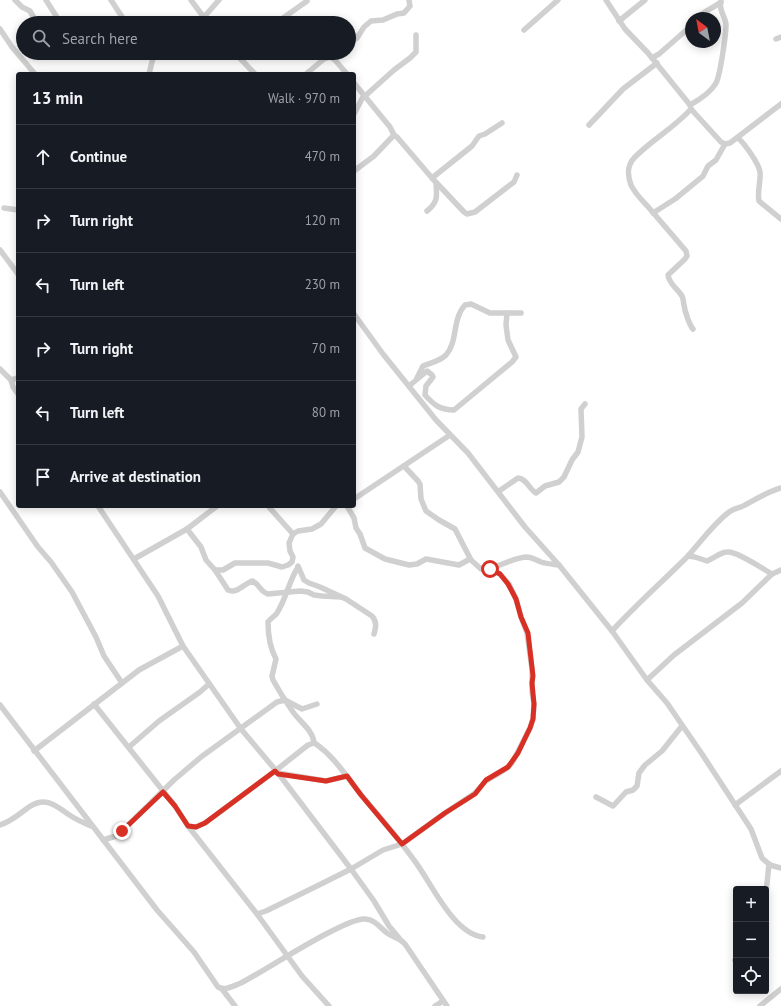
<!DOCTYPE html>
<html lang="en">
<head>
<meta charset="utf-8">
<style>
  :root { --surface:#171b24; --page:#242831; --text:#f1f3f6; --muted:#9ea1a6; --line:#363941 }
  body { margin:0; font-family:"PT Sans",sans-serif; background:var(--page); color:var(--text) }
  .controls { position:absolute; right:12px; bottom:12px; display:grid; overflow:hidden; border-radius:4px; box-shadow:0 2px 10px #0003 }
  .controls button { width:36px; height:36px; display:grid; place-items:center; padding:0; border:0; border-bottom:1px solid var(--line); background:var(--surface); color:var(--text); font:20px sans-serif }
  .compass { position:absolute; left:685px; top:12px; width:36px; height:36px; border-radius:50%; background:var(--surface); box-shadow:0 2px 10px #0003; rotate:328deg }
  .stop { position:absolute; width:12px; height:12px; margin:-9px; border:3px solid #d93025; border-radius:50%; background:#fff }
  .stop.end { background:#d93025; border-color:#fff; box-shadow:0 1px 4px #0008 }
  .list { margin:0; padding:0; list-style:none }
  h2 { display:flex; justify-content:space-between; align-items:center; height:52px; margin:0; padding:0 16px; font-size:17px }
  h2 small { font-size:13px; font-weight:400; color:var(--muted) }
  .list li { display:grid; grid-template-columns:26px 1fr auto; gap:12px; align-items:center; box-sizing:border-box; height:64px; padding:0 16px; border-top:1px solid var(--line) }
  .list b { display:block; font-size:15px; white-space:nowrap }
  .list em { font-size:13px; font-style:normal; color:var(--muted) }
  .icon { flex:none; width:22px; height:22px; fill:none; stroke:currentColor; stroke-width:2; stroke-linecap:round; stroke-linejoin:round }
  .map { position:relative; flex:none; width:781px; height:1006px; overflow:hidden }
  .search { position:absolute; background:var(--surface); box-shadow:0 2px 10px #0003; left:16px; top:16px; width:340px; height:44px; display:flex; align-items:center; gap:10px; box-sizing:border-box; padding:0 14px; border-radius:22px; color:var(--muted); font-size:15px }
  .panel { position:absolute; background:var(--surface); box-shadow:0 2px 10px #0003; left:16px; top:72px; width:340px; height:436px; border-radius:4px }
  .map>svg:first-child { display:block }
</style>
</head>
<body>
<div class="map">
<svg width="781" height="1006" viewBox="0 0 781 1006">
  <rect width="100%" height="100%" fill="#fff"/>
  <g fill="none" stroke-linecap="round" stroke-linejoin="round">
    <g stroke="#d0d0d0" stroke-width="5.5">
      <path d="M15,0L22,7L30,11L37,23"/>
      <path d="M46,0L58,19V23"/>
      <path d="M111,0L126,23"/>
      <path d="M191,0L208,23"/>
      <path d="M606,0L625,29L648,53L690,105L691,109L721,142L725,144L730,143L781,104"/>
      <path d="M204,17L219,0"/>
      <path d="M697,18C704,11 713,8 721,2"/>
      <path d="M619,21L645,0"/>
      <path d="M191,23L198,21L205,23"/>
      <path d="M276,23L307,1"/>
      <path d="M0,29L12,47L35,74"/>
      <path d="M524,30L558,0"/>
      <path d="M776,39L781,37"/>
      <path d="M349,42L357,38L364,27L371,21L383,20L397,14L404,13L410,6L409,0"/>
      <path d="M235,53L255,74"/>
      <path d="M314,53L328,57"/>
      <path d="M652,58L659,54L691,26"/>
      <path d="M149,74L154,54"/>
      <path d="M306,74L324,59L330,57L335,60L347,74"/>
      <path d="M354,83L390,127L394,135L374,156L354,171"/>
      <path d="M365,96L394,70L410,58L416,52V35"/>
      <path d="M690,105C699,100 711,92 716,83C720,76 726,35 726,25C726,17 718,10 721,2"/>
      <path d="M691,109C675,127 653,139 635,157C627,165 627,174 631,185C635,194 644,202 650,209C662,223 674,237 686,251L687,256L685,259L668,275C669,284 677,288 682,296C684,300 683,302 684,305C685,312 689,324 693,329"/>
      <path d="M354,114L364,95"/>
      <path d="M589,125L623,89L657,63"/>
      <path d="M394,135L397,137L432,178L464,212L467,214L475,212L514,182L517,175"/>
      <path d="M738,138C745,144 759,164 760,172C761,182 757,191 759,201L781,219"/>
      <path d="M432,178L472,146L479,136L485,134L502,123"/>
      <path d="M4,208L18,210"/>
      <path d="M427,211C438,202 437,197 436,183"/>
      <path d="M653,213L675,199L703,176L708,166L716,160L725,144"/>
      <path d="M0,250L18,274"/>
      <path d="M354,314L383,354L436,420L468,453L525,527L559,565L612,631L647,680L667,703L702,754L751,829L762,858L770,865L781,868"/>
      <path d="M0,369L11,380L18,378"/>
      <path d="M417,378L423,366C431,363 440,361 446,355C458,342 452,319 465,305L471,304L490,313H521"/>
      <path d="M11,380L13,387L18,394"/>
      <path d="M409,386L427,371L432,375L433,377L426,386L425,395C434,405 440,410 454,410L512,362L516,357L508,340L506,325L507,313"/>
      <path d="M404,466L418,481L420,484L421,499L426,511L439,520L455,529L471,560L481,569C497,570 510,558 526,557C532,557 536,560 541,562C547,564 553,564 559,565"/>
      <path d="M499,491L518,478C527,479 529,489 536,493L545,486L559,482L564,477L572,460L578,452L582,437L581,409L585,404"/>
      <path d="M0,492L38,547L51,562L72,592L96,637L104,656L122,683"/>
      <path d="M354,499L450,435"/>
      <path d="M98,506L158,596L183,646L241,729L278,773L351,869L374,901L389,926L399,938"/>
      <path d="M268,506L293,534"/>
      <path d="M347,506L354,518L356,528L360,534L365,548L385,559L409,565L417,564L426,559L459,565L470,559"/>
      <path d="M187,529L201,547L206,560L215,570H223L235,563H268L282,567L288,565L292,562L293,557L290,551L289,543L293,534L298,531L312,529L321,524L336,506"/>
      <path d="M688,556L695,557L707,561C714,558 721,552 727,552C737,551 763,569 772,574"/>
      <path d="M134,559L187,529L217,506"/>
      <path d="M298,566L304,580L309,583L320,587L346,599L372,616C377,622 376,627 374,634"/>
      <path d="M298,567C289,581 286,599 277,613C275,616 271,618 268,622C268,634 270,648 276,659L272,676L273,680C279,691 286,702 293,712C300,722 313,730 314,743"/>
      <path d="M215,570L228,590C237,594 244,584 252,581C259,583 260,592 268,594L300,591L308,592L314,595L322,596L341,597"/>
      <path d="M612,631C636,605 662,582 687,557C701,542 712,525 729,512C734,508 740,508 745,505C758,498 767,492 781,488"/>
      <path d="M647,680L674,655L742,603L772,574L781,570"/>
      <path d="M94,704L175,806L188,826L257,914L302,976L329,1006"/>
      <path d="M0,705L157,910L194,952L218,987C225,991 233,986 241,983C263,972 346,917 365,919C376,920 379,927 387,933C393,938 398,936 405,944L447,1006"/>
      <path d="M129,747L159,721L200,692L209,684"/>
      <path d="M34,751L139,670L183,646"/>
      <path d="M278,773L326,781L347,776"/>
      <path d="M596,797L613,806L626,792L633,790L637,786L639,773L645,765L662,751L682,726"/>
      <path d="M735,805L781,771"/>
      <path d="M0,825C12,821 19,814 29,807C47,795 57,807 71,816C77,820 84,823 91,826"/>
      <path d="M188,826L196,827L205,823L275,771L308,745L314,743L316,744C336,758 347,778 362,796C380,817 398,838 414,860C431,882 453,934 483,937"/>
      <path d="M103,840L116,836L122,831L174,780L201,757L277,702L285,700L302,709L317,704"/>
      <path d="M766,893L769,864"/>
      <path d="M257,914L266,911L317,886L351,869L383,850L402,844L445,813L475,793L486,781L506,769L512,763L530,728L533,719L534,704L532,692V669L527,633L521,617L516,599L509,584L500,574L490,569"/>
      <path d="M735,960L736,957"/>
      <path d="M222,989L235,1006"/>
      <path d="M435,1006L443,1001"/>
      <path d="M760,1006L781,989"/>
    </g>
  </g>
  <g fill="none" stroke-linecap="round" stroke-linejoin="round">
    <path stroke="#d93025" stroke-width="5" d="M122,831L163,792L175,806L188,826L196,827L205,823L275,771L278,774L326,781L347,776L361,795L402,844L445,813L475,794L486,780L508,767L518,753L530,728L533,719L534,704L532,683L533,676L528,633L521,617L516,599L508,584L500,574L490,569"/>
  </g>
</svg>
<div class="controls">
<button>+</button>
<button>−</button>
<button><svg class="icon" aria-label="locate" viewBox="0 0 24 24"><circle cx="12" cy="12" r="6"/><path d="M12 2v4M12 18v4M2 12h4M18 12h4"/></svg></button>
</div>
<svg class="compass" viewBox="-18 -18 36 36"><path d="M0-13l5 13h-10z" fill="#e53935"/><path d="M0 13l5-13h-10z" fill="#9ea1a6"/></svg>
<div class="stop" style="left:490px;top:569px"></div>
<div class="stop end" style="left:122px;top:831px"></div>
<div class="search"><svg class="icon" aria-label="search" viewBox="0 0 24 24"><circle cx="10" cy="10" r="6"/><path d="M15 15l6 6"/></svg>Search here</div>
<section class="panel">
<h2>13 min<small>Walk · 970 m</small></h2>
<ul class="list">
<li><svg class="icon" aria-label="ahead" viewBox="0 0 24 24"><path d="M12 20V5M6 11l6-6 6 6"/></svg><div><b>Continue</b></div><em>470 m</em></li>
<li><svg class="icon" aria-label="right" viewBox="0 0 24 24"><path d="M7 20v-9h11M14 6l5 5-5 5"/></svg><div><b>Turn right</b></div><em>120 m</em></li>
<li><svg class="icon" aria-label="left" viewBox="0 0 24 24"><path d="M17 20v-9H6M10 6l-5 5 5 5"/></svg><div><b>Turn left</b></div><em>230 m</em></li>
<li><svg class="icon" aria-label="right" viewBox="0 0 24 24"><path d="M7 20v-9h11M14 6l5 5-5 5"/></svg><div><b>Turn right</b></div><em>70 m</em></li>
<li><svg class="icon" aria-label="left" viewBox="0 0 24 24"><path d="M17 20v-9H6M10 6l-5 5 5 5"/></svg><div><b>Turn left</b></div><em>80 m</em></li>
<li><svg class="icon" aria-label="arrive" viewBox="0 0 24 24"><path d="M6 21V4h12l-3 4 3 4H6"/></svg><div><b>Arrive at destination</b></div></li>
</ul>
</section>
</div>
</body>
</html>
